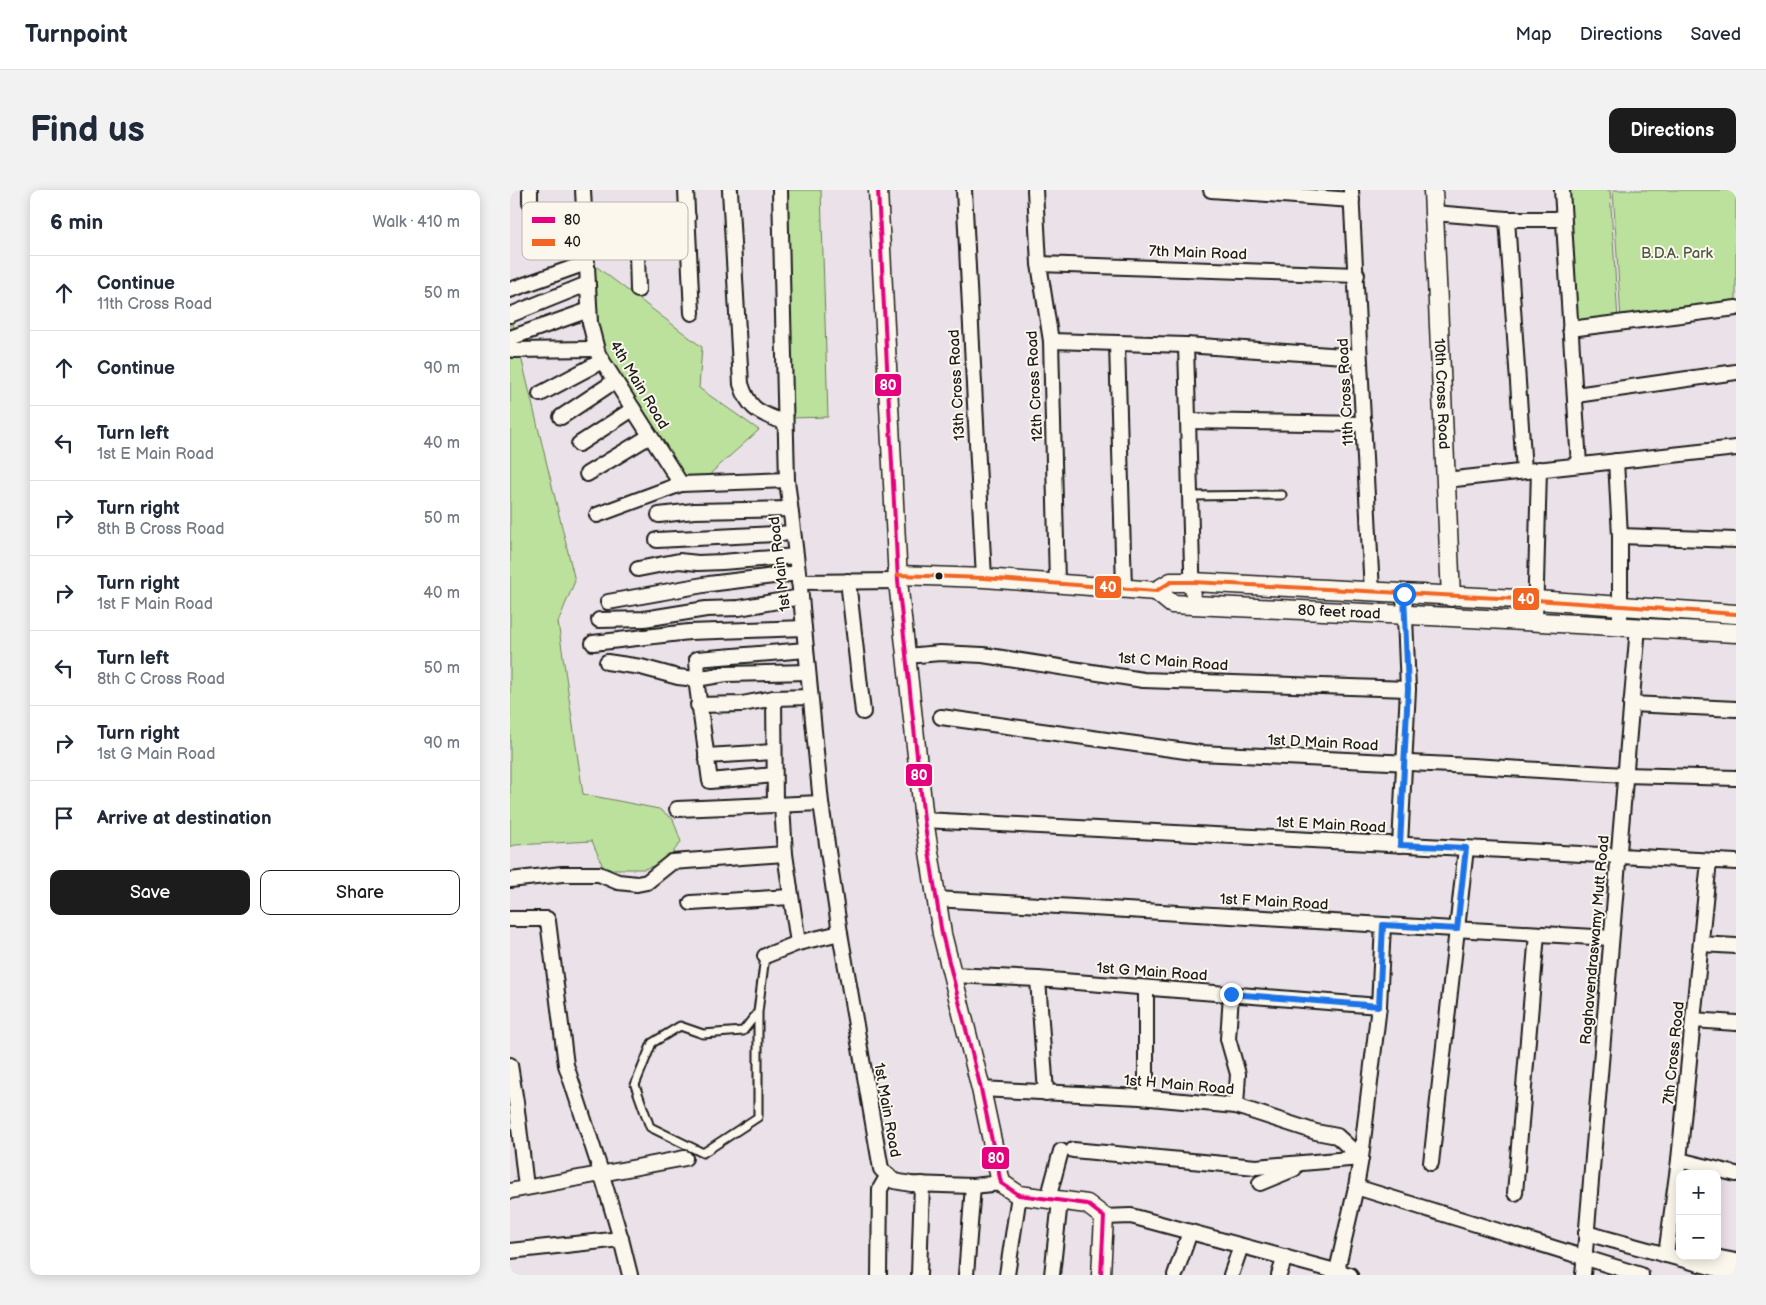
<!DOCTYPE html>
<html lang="en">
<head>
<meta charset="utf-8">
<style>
  :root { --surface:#fff; --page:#f2f2f3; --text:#1f2937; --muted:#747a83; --line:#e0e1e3; --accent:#1c1c1c }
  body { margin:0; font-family:"Balsamiq Sans",sans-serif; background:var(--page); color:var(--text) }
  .controls { position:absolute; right:15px; bottom:15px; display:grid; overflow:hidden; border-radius:10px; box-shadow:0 2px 12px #0003 }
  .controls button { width:45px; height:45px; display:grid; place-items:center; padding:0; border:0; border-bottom:1px solid var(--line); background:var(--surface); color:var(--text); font:25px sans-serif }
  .stop { position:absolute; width:15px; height:15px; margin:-11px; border:4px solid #1a73e8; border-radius:50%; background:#fff }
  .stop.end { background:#1a73e8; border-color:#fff; box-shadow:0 1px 5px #0008 }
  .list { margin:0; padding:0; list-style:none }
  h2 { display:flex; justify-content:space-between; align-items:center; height:65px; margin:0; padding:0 20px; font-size:21px }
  h2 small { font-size:16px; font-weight:400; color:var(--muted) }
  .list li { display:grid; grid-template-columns:32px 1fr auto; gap:15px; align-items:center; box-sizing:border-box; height:75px; padding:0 20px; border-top:1px solid var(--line) }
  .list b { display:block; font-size:19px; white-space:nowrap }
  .list p { margin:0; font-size:16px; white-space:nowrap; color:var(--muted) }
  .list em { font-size:16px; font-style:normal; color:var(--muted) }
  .actions { display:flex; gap:10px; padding:15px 20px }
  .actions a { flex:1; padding:11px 0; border:1px solid var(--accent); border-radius:10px; text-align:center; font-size:18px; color:var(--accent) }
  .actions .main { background:var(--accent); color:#fff }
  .icon { flex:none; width:28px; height:28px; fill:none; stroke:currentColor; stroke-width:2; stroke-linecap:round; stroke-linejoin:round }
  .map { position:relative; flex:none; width:1226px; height:1085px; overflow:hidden; border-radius:10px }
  header { display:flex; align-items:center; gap:30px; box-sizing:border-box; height:70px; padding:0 25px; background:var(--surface); border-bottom:1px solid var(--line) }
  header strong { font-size:24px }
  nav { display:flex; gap:28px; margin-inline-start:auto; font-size:18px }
  .intro { display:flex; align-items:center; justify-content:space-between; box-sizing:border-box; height:120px; padding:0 30px }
  h1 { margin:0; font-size:35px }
  .button { padding:12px 22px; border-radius:10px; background:var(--accent); color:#fff; font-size:18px; font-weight:700 }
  main { display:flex; gap:30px; padding:0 30px }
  aside { flex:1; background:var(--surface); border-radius:10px; box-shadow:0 2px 12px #0003 }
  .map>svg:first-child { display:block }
</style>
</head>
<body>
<header>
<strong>Turnpoint</strong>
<nav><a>Map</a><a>Directions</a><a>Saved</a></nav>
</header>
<div class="intro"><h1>Find us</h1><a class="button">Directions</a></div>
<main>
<aside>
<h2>6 min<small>Walk · 410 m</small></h2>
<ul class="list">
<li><svg class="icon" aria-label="ahead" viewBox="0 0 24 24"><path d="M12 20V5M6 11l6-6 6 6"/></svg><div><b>Continue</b><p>11th Cross Road</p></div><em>50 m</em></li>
<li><svg class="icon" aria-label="ahead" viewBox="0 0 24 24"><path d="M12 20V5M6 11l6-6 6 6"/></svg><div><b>Continue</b></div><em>90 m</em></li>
<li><svg class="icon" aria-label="left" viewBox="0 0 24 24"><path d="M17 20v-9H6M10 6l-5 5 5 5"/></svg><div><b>Turn left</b><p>1st E Main Road</p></div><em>40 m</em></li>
<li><svg class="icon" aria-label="right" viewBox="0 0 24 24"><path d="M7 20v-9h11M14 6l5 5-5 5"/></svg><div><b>Turn right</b><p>8th B Cross Road</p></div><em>50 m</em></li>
<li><svg class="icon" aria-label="right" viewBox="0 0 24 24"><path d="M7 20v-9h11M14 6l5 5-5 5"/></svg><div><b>Turn right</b><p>1st F Main Road</p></div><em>40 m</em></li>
<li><svg class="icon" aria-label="left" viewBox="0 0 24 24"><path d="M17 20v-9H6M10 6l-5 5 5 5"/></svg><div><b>Turn left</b><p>8th C Cross Road</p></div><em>50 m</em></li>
<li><svg class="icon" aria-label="right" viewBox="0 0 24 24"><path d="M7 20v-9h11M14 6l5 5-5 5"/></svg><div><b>Turn right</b><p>1st G Main Road</p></div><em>90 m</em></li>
<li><svg class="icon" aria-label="arrive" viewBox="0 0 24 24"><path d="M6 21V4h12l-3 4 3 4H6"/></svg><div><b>Arrive at destination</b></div></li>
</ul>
<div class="actions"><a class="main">Save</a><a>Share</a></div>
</aside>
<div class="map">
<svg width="1226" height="1085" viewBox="0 0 1226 1085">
  <rect width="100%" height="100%" fill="#ebe2e9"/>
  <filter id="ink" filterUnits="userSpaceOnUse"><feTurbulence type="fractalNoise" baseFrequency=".02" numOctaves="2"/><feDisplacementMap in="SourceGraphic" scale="10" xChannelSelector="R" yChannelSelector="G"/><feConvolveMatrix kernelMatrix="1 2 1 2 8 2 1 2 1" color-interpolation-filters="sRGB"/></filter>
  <g filter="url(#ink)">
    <g fill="#bce19c" stroke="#6c7e5c">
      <path d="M273,0H311L318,227L280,228Z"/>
      <path d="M1056,0H1100L1108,130L1063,136Z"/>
      <path d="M1103,0H1226V116L1111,130Z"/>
      <path d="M83,74L192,157L189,198L249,240L201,283L202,291H173L89,159Z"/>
      <path d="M0,121L65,391L48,432L73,604L149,619L163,629L171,652L155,672L134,679H94L82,651L5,655L0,657Z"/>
    </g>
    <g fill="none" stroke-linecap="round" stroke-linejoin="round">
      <defs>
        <g id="service">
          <path d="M681,306L772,305"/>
          <path d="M248,822L233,841L193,844L170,836L142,853L125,895L140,937L193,963L248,927V822L255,766"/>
        </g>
        <g id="minor">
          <path d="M20,0V12L29,24L74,47"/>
          <path d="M73,0L80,133L88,164L171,294L277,290"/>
          <path d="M176,0L182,123"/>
          <path d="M220,0L231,194C240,222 250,222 275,233"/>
          <path d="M270,0L277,290L291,407L311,613L330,743L371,979L384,991L401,994L463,996L491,993"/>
          <path d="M454,0L474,388"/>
          <path d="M525,0L529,74L541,151L547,392"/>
          <path d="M701,0L842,10"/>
          <path d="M841,0L862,402"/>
          <path d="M1052,0L1069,275"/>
          <path d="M924,23L997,29H1053"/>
          <path d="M126,27L128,100"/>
          <path d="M73,28L178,27"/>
          <path d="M997,29L1014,281"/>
          <path d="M529,74L847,85"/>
          <path d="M0,100L76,73"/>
          <path d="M0,125L77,94"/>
          <path d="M1060,139L1226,118"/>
          <path d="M0,148L79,120"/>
          <path d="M541,151L676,155L849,167"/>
          <path d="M607,154L614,398"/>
          <path d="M676,155L683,415"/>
          <path d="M3,160L86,159"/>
          <path d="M30,204L92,171"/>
          <path d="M1066,205L1226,182"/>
          <path d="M51,227L105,191"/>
          <path d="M679,231L854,234"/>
          <path d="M69,254L123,219"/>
          <path d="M1106,271L1110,346V436"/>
          <path d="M77,284L140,246"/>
          <path d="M936,290L1226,258"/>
          <path d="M87,325L171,294"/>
          <path d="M149,325L184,321L280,319"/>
          <path d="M1110,346L1226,350"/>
          <path d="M147,350L283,343"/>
          <path d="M128,379L169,371L188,373L212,372L286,366"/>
          <path d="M338,391L353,522"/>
          <path d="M289,392L388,391"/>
          <path d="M98,412L199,394L288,383"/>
          <path d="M89,430L134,429L196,419L229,418L291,407"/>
          <path d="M1025,431L1029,279"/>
          <path d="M83,453L179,442L294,438"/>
          <path d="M397,466L430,463L473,465L633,490L898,499"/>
          <path d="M97,472L131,477L168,487L186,489L216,484L298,482"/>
          <path d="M188,488L187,469L296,460"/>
          <path d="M186,489L200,591L264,585"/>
          <path d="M264,508L265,615"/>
          <path d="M1121,514L1226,519"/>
          <path d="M188,515L232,514L264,508L300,507"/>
          <path d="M431,527L690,563L962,576L1115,585L1226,588"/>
          <path d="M196,566L264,562"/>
          <path d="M167,619L311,613"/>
          <path d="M414,630L1226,672"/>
          <path d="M890,655L898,499L894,404"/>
          <path d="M275,664L288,753"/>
          <path d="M0,690L52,684H89L108,692L127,694L137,692L162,672L275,664L272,615"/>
          <path d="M425,709L1101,748"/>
          <path d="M181,713L281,707"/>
          <path d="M0,729H37L38,731L56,875L91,982L111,1049L120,1085"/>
          <path d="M1191,754L1226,756"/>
          <path d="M255,766L288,753L330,743"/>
          <path d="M442,785L528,789L869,816"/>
          <path d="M528,789L536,903"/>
          <path d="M636,798V907"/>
          <path d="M721,805L718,849L728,884L726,916"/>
          <path d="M1183,830L1226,833"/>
          <path d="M0,875L6,912L16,997"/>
          <path d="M471,899L630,907L726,916L806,942L827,946L851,968"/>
          <path d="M563,960L746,977L851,968"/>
          <path d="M1169,970L1226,984"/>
          <path d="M921,973L956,658"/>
          <path d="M750,993L784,979"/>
          <path d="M846,997L1131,1085"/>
          <path d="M0,1001L175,968"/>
          <path d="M1005,1003L1027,744"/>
          <path d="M538,1009L551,961"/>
          <path d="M594,1027L621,1026L840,1085"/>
          <path d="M1076,1043L1226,1084"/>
          <path d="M0,1061L111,1049"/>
          <path d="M1156,1065L1169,970L1199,671"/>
          <path d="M1200,1066L1226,1071"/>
          <path d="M369,1085L370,999L378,985"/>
          <path d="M409,1085L412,994"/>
          <path d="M456,1085L463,996"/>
          <path d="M497,1085L509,1005"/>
          <path d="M542,1085L550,1011"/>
          <path d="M665,1085L680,1042"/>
          <path d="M721,1085L731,1056"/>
          <path d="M769,1085L775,1067"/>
          <path d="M826,1085L846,997L851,968L869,816L873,735"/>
          <path d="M1073,1085L1128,437"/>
        </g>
        <g id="tertiary">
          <path d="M368,0L388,391L414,630L432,744L471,899L491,993L509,1005L577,1014L594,1027L591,1085"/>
          <path id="s1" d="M923,0L941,407"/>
          <path d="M388,385L474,388L646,401L661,392H683L1026,410L1226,424"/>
          <path id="s2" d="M646,401L662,414L941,427L1226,443"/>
        </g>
      </defs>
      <use href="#service" stroke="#1c1c1c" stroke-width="11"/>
      <use href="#minor" stroke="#1c1c1c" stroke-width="18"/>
      <use href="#tertiary" stroke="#1c1c1c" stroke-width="21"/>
      <use href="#service" stroke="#fbf7ec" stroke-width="7"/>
      <use href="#minor" stroke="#fbf7ec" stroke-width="14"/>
      <use href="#tertiary" stroke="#fbf7ec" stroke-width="18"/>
      <defs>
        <path id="bus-1" d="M368,0L388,391L414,630L432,744L471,899L491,993L509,1005L577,1014L594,1027L591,1085"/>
        <path id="bus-2" d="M388,385L474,388L646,401L661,392H683L1026,410L1226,424"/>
      </defs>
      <use href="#bus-1" stroke="#fbf7ec" stroke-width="8"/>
      <use href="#bus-2" stroke="#fbf7ec" stroke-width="8"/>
      <use href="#bus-1" stroke="#e5007d" stroke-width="4"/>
      <use href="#bus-2" stroke="#f26522" stroke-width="4"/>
    </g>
  </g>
  <g fill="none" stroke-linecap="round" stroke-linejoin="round" filter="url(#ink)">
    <path stroke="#1a73e8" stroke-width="6" d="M721,804L869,816L873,735L947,739L956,658L890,655L898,499L894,404"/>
  </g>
  <circle fill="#1c1c1c" stroke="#fbf7ec" stroke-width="2" cx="429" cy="386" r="4.5"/>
  <g text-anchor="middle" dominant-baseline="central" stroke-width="4" stroke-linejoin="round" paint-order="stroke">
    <g font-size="15" fill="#1c1c1c" stroke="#fbf7ec">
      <text transform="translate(688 63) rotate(2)">7th Main Road</text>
      <text transform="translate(129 195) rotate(59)">4th Main Road</text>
      <text transform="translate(447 195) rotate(-93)">13th Cross Road</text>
      <text transform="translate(525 196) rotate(-93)">12th Cross Road</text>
      <text transform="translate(836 202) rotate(-93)">11th Cross Road</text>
      <text stroke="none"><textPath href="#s1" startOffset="204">10th Cross Road</textPath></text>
      <text transform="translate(270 374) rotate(-97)">1st Main Road</text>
      <text stroke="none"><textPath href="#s2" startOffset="188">80 feet road</textPath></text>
      <text transform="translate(663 472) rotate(4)">1st C Main Road</text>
      <text transform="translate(813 553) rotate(3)">1st D Main Road</text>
      <text transform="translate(821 635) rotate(3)">1st E Main Road</text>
      <text transform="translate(764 712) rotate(3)">1st F Main Road</text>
      <text transform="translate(1085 750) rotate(-85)">Raghavendraswamy Mutt Road</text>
      <text transform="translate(642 782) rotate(4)">1st G Main Road</text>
      <text transform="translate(1164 863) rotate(-84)">7th Cross Road</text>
      <text transform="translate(669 895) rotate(5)">1st H Main Road</text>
      <text transform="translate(377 920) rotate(80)">1st Main Road</text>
    </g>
    <g font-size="15" fill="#4c5742" stroke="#fbf7ec">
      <text x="1167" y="63">B.D.A. Park</text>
    </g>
  </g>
  <rect x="12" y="12" width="166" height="58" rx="8" fill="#fbf7ec" stroke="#b8b5ae" stroke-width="1"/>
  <rect x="22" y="27" width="23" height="6" fill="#e5007d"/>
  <rect x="22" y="49" width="23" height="7" fill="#f26522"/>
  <g font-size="14" fill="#1c1c1c">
    <text x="54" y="35">80</text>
    <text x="54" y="57">40</text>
  </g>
  <g stroke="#fbf7ec" stroke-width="2">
    <rect x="364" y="183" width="28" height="24" rx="5" fill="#e5007d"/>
    <rect x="584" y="385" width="28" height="24" rx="5" fill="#f26522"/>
    <rect x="1002" y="397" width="28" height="24" rx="5" fill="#f26522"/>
    <rect x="395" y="573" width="28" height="24" rx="5" fill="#e5007d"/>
    <rect x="471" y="956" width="29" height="24" rx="5" fill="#e5007d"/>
  </g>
  <g font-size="14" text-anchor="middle" font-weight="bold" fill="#fff">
    <text x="378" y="200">80</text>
    <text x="598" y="402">40</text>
    <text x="1016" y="414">40</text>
    <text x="409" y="590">80</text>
    <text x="486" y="973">80</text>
  </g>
</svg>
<div class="controls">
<button>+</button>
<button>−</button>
</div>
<div class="stop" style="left:894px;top:404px"></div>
<div class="stop end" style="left:721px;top:804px"></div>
</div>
</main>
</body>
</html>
